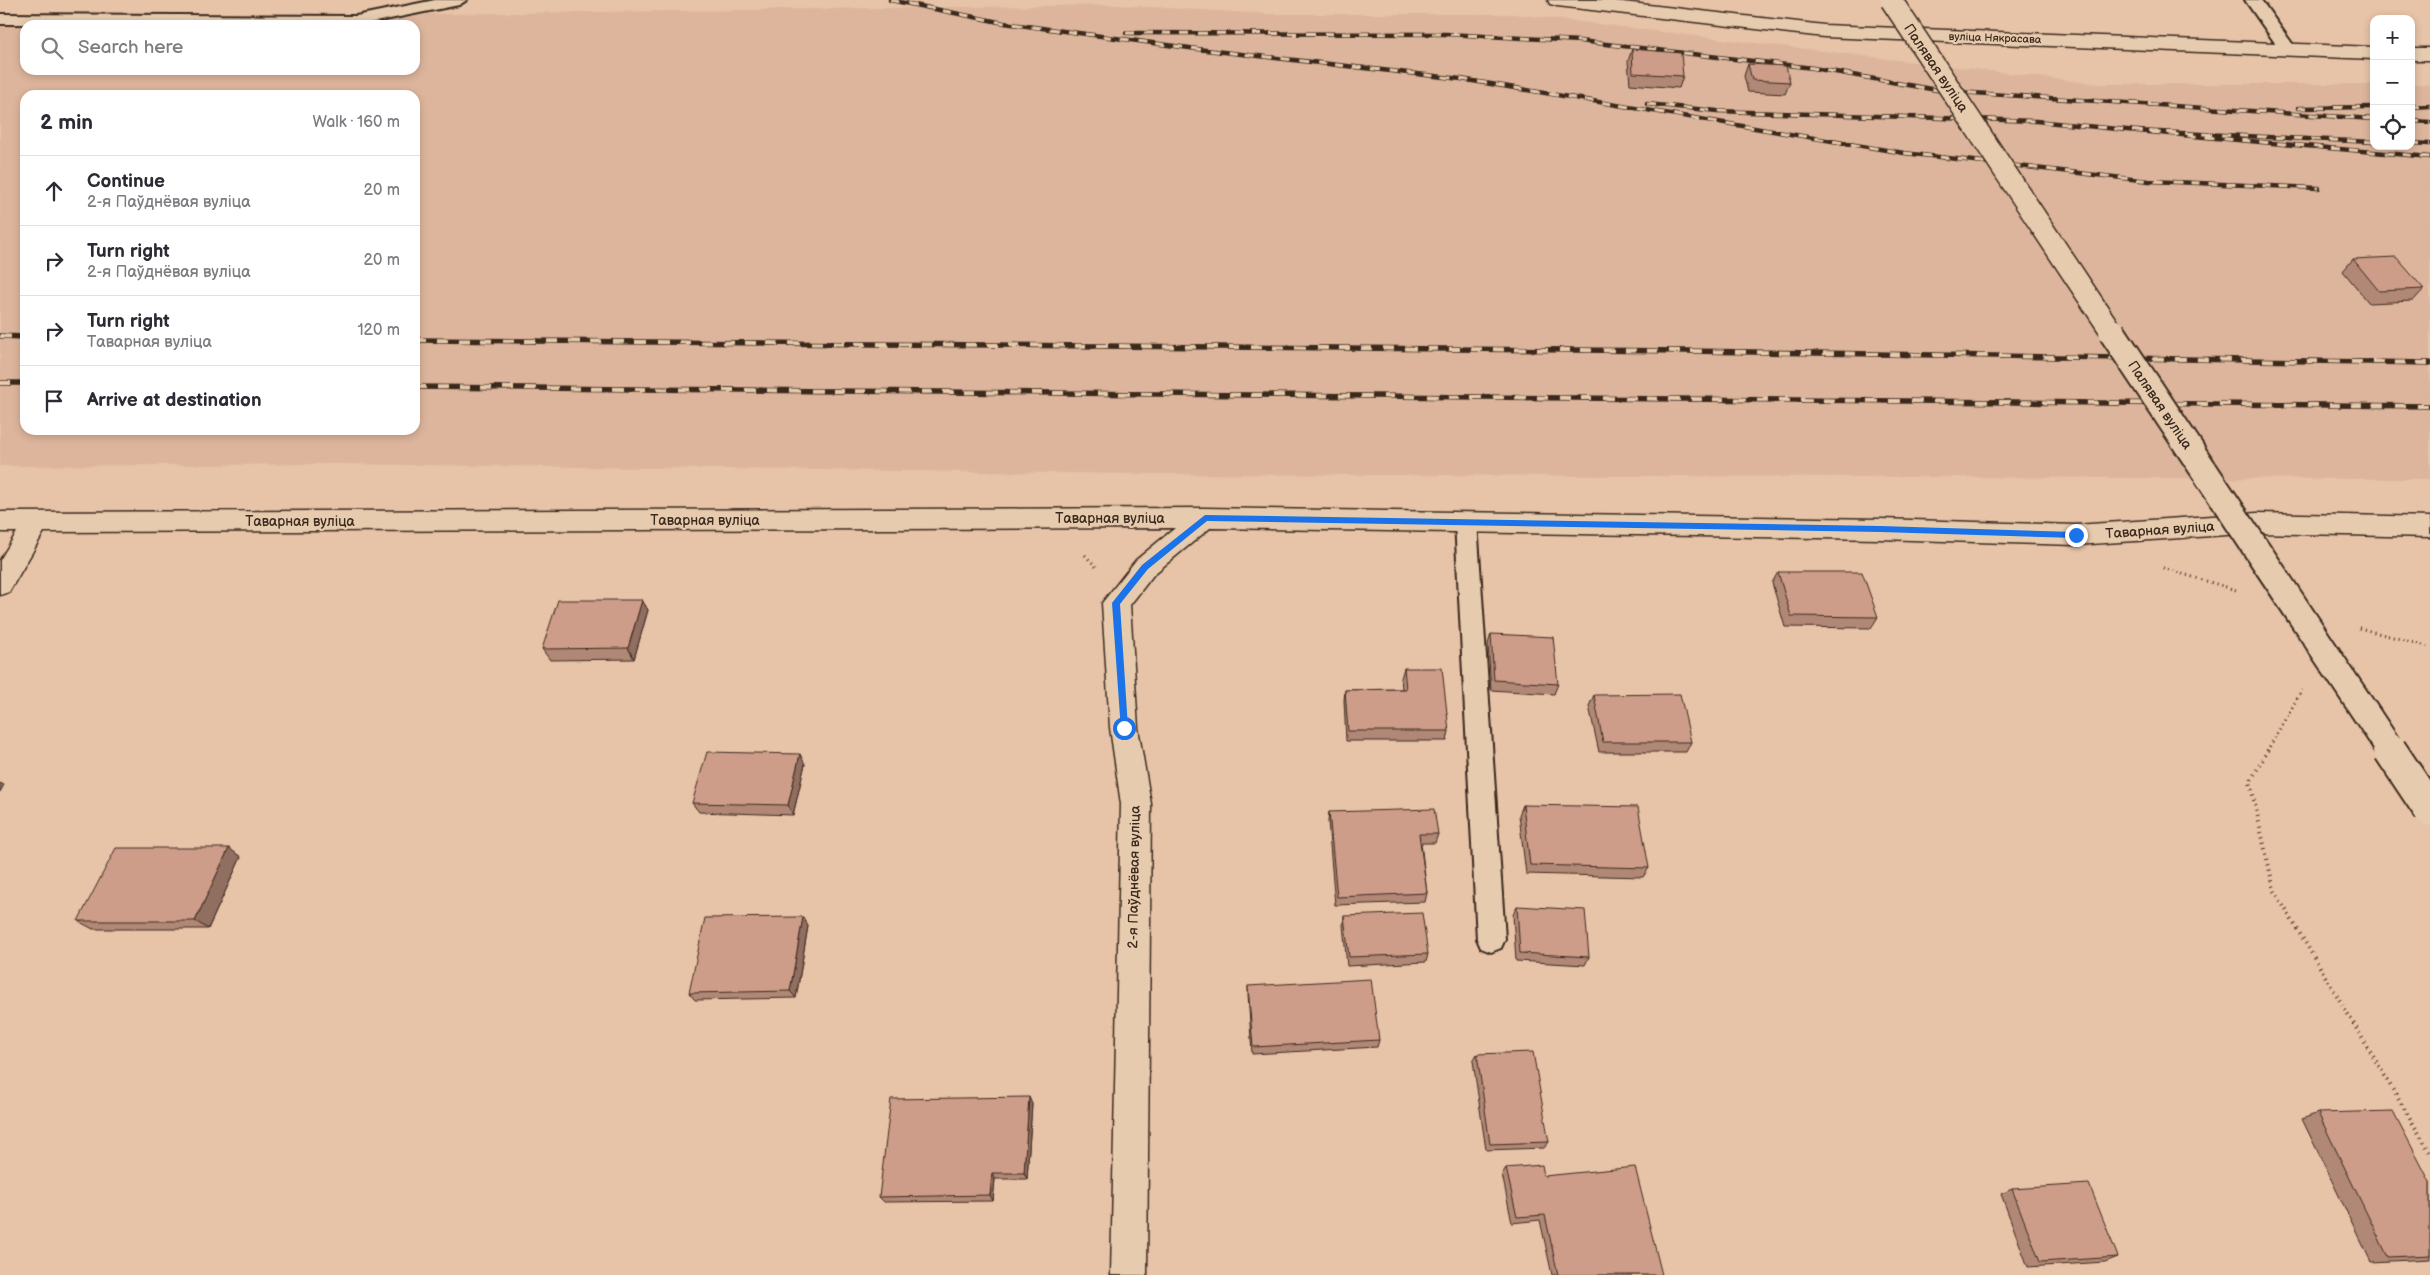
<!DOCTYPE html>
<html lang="en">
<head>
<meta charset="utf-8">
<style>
  :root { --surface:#fff; --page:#f7f7f7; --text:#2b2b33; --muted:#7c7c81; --line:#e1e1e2 }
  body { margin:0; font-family:"Balsamiq Sans",sans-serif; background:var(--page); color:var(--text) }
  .controls { position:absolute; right:15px; top:15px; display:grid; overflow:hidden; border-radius:10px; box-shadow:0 2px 8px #0003 }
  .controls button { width:45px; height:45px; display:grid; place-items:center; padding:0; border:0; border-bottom:1px solid var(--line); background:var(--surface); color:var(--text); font:25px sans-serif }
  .stop { position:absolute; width:15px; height:15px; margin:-11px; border:4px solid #1a73e8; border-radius:50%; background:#fff }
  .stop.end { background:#1a73e8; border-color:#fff; box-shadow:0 1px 5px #0008 }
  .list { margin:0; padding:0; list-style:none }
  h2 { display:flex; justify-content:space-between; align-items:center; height:65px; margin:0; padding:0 20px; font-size:21px }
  h2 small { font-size:16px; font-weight:400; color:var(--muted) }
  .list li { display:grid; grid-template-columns:32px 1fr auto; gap:15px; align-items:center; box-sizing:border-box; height:70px; padding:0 20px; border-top:1px solid var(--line) }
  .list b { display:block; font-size:19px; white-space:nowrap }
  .list p { margin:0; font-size:16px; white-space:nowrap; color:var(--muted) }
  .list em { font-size:16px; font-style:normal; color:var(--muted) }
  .icon { flex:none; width:28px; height:28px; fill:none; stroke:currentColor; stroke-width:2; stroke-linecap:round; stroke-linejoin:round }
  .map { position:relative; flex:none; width:2430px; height:1275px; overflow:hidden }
  .search { position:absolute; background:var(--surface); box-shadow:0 2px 8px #0003; left:20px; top:20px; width:400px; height:55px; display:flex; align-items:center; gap:12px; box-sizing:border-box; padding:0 18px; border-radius:15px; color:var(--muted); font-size:19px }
  .panel { position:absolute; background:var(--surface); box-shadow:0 2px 8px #0003; left:20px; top:90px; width:400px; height:345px; border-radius:15px }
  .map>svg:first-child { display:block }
</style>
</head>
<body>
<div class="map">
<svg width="2430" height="1275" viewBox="0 0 2430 1275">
  <rect width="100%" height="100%" fill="#e7c3a8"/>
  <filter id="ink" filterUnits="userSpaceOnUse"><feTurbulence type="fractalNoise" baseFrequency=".02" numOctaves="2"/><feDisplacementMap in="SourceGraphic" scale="10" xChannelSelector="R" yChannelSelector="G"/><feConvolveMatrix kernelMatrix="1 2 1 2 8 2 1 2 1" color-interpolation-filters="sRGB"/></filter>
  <g filter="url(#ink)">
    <path fill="#ddb59c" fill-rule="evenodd" d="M1117,5L1269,14H1513L2098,84H2374V146H2411V84H2430V479L1141,474L337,464L0,466V15L298,16ZM25,25H415V70H25ZM25,95H415V430H25Z"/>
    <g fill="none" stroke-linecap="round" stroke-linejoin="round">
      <defs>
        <g id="lane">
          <path d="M435,0H467L459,5L360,25L0,24V14L356,16Z"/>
          <path d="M2245,0H2261L2296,49L2294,53H2282Z"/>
          <path d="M1466,513L1474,516L1477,522L1505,939L1501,948L1491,952L1481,948L1477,939L1455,522L1458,516Z"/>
        </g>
        <g id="street">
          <path d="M1548,0H1605L1824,25L2374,47V59L1824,37L1557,6L1550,4Z"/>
          <rect x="2411" y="48" width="19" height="12"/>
          <path d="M1205,508L1880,519L2075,525L2257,513L2430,517V537L2257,533L2075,545L1880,539L1210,528L1154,574L1130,605L1138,728L1151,804L1147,1275H1111L1121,804L1110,728L1102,603L1136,560L1175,528L44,532L9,592L0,595V560L17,532H0V512Z"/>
        </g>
      </defs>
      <use href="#lane" stroke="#3b2a1e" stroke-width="4"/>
      <use href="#street" stroke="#3b2a1e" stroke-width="3"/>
      <g stroke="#3b2a1e" stroke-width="3" stroke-dasharray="1 4" stroke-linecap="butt">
        <path d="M1085,555L1096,567"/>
        <path d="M2163,568L2236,590"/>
        <path d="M2359,628L2430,647"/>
        <path d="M2267,751L2302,690"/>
      </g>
      <path stroke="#3b2a1e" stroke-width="4" stroke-dasharray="1 4.5" stroke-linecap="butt" d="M2268,750L2250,782L2274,890L2430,1152"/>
      <use href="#lane" fill="#e7cbae" fill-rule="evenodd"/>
      <use href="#street" fill="#e7cbae" fill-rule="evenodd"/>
      <defs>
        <g id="rail-far1">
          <path d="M890,0L1004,23L1197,49L1461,79L1904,153L2149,181L2319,188"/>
          <path d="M1126,33L1446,34L1580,41L1813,68L1942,91L2374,119"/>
          <path d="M1647,104L1717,111L2036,121L2137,131"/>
          <path d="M2411,107L2430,106"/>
          <path d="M2298,108L2374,107"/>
          <path d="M2411,121L2430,122"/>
          <path d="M2374,142L2137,131L2430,157"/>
          <path d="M2411,143L2430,144"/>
        </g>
        <g id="rail">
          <path d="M0,336L25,337"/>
          <path d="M415,340L1687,351L2430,363"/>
          <path d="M0,383H25"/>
          <path d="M415,387L2430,406"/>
        </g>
      </defs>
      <use href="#rail-far1" stroke="#3b2a1e" stroke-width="4.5"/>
      <use href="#rail" stroke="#3b2a1e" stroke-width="5.5"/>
      <use href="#rail-far1" stroke="#e7cbae" stroke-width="3" stroke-dasharray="9" stroke-linecap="butt"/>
      <use href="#rail" stroke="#e7cbae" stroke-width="4" stroke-dasharray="11" stroke-linecap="butt"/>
      <defs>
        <path id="secondary-bridge-far2" d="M1891,0L2113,334"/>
        <path id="secondary-bridge-far1" d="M2112,332L2391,751"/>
        <path id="secondary-bridge" d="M2390,750L2430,810"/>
      </defs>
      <use href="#secondary-bridge-far2" stroke="#3b2a1e" stroke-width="24" stroke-linecap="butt"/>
      <use href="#secondary-bridge-far1" stroke="#3b2a1e" stroke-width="30" stroke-linecap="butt"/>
      <use href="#secondary-bridge" stroke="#3b2a1e" stroke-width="36" stroke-linecap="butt"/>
      <use href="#secondary-bridge-far2" stroke="#e7cbae" stroke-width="21"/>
      <use href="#secondary-bridge-far1" stroke="#e7cbae" stroke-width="26"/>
      <use href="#secondary-bridge" stroke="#e7cbae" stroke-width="32"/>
    </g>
    <g fill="#b18776" stroke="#3b2a1e">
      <path d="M1632,49L1683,76L1679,88L1630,84L1628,61Z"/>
      <path d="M1748,64L1790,82L1785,94L1748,92L1744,76Z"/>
      <path d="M2353,259L2424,289L2413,301L2369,303L2343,271Z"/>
      <path d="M1778,572L1878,617L1871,628L1785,627L1772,583Z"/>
      <path d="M642,600L648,610L634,659L550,660L542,649Z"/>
      <path d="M1491,634L1558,684L1554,694L1491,690L1488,644Z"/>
      <path d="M1404,668L1449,731L1447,741H1346L1344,700L1345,690L1402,689L1401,678Z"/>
      <path d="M1594,695L1691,742L1686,752H1599L1589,706Z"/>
      <path d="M805,764L793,815L699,812L692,803Z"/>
      <path d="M1523,805L1649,868L1643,877L1526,874L1519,815Z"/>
      <path d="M1329,812L1438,834L1435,843H1421L1427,893L1425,902L1335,905L1328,821Z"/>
      <path d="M241,857L208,929H93L78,921Z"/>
      <path d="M1517,906L1589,957L1585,965L1516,961L1513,915Z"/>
      <path d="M1344,916L1428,954L1426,962L1347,966L1343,925Z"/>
      <path d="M808,926L796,998L695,1000L689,993Z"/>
      <path d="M1248,986L1379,1040L1377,1047L1252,1054L1248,994Z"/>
      <path d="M1477,1054L1549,1142L1544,1148L1486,1150L1473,1061Z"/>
      <path d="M1032,1104L1027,1179H995L993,1201L884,1202L879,1197Z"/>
      <path d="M2318,1113L2430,1182V1259L2371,1262L2302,1119Z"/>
      <path d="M1506,1168L1544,1176L1662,1275H1552L1540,1220L1512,1223L1502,1174Z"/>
      <path d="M2012,1189L2118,1257L2105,1262L2028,1267L2001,1194Z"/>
    </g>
    <g fill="#906e60" stroke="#3b2a1e">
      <path d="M642,600L648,610L634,659L628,648Z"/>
      <path d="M800,754L805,764L793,815L788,805Z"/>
      <path d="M0,783L4,785L0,792Z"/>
      <path d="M229,848L241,857L208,929L195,921Z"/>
      <path d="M803,917L808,926L796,998L790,991Z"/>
      <path d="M1029,1097L1032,1104L1027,1179L1024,1173Z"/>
      <path d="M992,1173L995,1179L993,1201L990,1195Z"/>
    </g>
    <g fill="#ce9d89" stroke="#3b2a1e">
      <path d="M1632,49L1681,53L1683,76L1633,73Z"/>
      <path d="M1748,64L1786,66L1790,82L1752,80Z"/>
      <path d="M2396,257L2424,289L2379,291L2353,259Z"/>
      <path d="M1778,572H1862L1878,617L1791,616Z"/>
      <path d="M558,600H642L628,648L542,649Z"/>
      <path d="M1491,634L1553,637L1558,684L1494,680Z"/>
      <path d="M1404,668H1442L1449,731H1348L1345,690L1406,689Z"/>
      <path d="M1680,694L1691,742H1603L1594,695Z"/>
      <path d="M707,752L800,754L788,805L692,803Z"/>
      <path d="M1523,805L1638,807L1649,868L1530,865Z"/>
      <path d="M1434,809L1438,834H1419L1427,893L1337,897L1329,812Z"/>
      <path d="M116,848H229L195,921H78Z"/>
      <path d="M1517,906L1585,910L1589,957L1520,953Z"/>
      <path d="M1422,913L1428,954L1349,957L1344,916Z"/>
      <path d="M803,917L790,991L689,993L705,918Z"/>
      <path d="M1371,979L1379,1040L1253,1047L1248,986Z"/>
      <path d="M1533,1052L1549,1142L1490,1144L1477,1054Z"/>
      <path d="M1029,1097L1024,1173H992L990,1195L879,1197L891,1099Z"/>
      <path d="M2393,1111L2430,1182V1255L2388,1257L2318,1113Z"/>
      <path d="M1542,1165L1544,1176L1635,1167L1662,1275H1558L1545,1215L1517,1217L1506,1168Z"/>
      <path d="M2089,1184L2118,1257L2040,1262L2012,1189Z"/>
    </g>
  </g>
  <path fill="#1a73e8" d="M1205,515L1880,526L2076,532L2079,535L2076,538L1880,532L1207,521L1148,569L1120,604L1128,728L1127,731H1121L1112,603L1142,565Z"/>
  <g text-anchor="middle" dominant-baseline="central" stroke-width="4.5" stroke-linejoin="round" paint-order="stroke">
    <g font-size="11" fill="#3b2a1e" stroke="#e7cbae">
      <text transform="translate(1995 38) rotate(2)">вуліца Някрасава</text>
    </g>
    <g font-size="14" fill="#3b2a1e" stroke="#e7cbae">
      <text transform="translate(1936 68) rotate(56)">Палявая вуліца</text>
      <text transform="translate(2160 405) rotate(56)">Палявая вуліца</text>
      <text x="1110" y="518">Таварная вуліца</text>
      <text x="705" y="520">Таварная вуліца</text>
      <text x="300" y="521">Таварная вуліца</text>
      <text transform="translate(2160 530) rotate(-4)">Таварная вуліца</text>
      <text transform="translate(1134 877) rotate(-89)">2-я Паўднёвая вуліца</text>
    </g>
  </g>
</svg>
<div class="controls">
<button>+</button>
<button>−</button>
<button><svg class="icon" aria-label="locate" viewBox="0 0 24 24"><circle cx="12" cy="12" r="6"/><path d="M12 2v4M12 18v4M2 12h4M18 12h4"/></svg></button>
</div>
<div class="stop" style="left:1124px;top:728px"></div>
<div class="stop end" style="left:2076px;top:535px"></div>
<div class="search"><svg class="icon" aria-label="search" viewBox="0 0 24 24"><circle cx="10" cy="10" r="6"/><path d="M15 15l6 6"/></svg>Search here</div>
<section class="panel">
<h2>2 min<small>Walk · 160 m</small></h2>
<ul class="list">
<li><svg class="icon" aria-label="ahead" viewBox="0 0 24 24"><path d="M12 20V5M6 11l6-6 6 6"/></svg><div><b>Continue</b><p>2-я Паўднёвая вуліца</p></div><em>20 m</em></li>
<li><svg class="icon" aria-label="right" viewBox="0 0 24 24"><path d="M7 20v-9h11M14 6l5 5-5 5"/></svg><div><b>Turn right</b><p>2-я Паўднёвая вуліца</p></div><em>20 m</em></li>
<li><svg class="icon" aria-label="right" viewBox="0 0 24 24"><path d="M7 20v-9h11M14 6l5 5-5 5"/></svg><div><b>Turn right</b><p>Таварная вуліца</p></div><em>120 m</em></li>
<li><svg class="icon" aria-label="arrive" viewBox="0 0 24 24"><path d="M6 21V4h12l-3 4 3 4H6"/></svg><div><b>Arrive at destination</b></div></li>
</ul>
</section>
</div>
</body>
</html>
